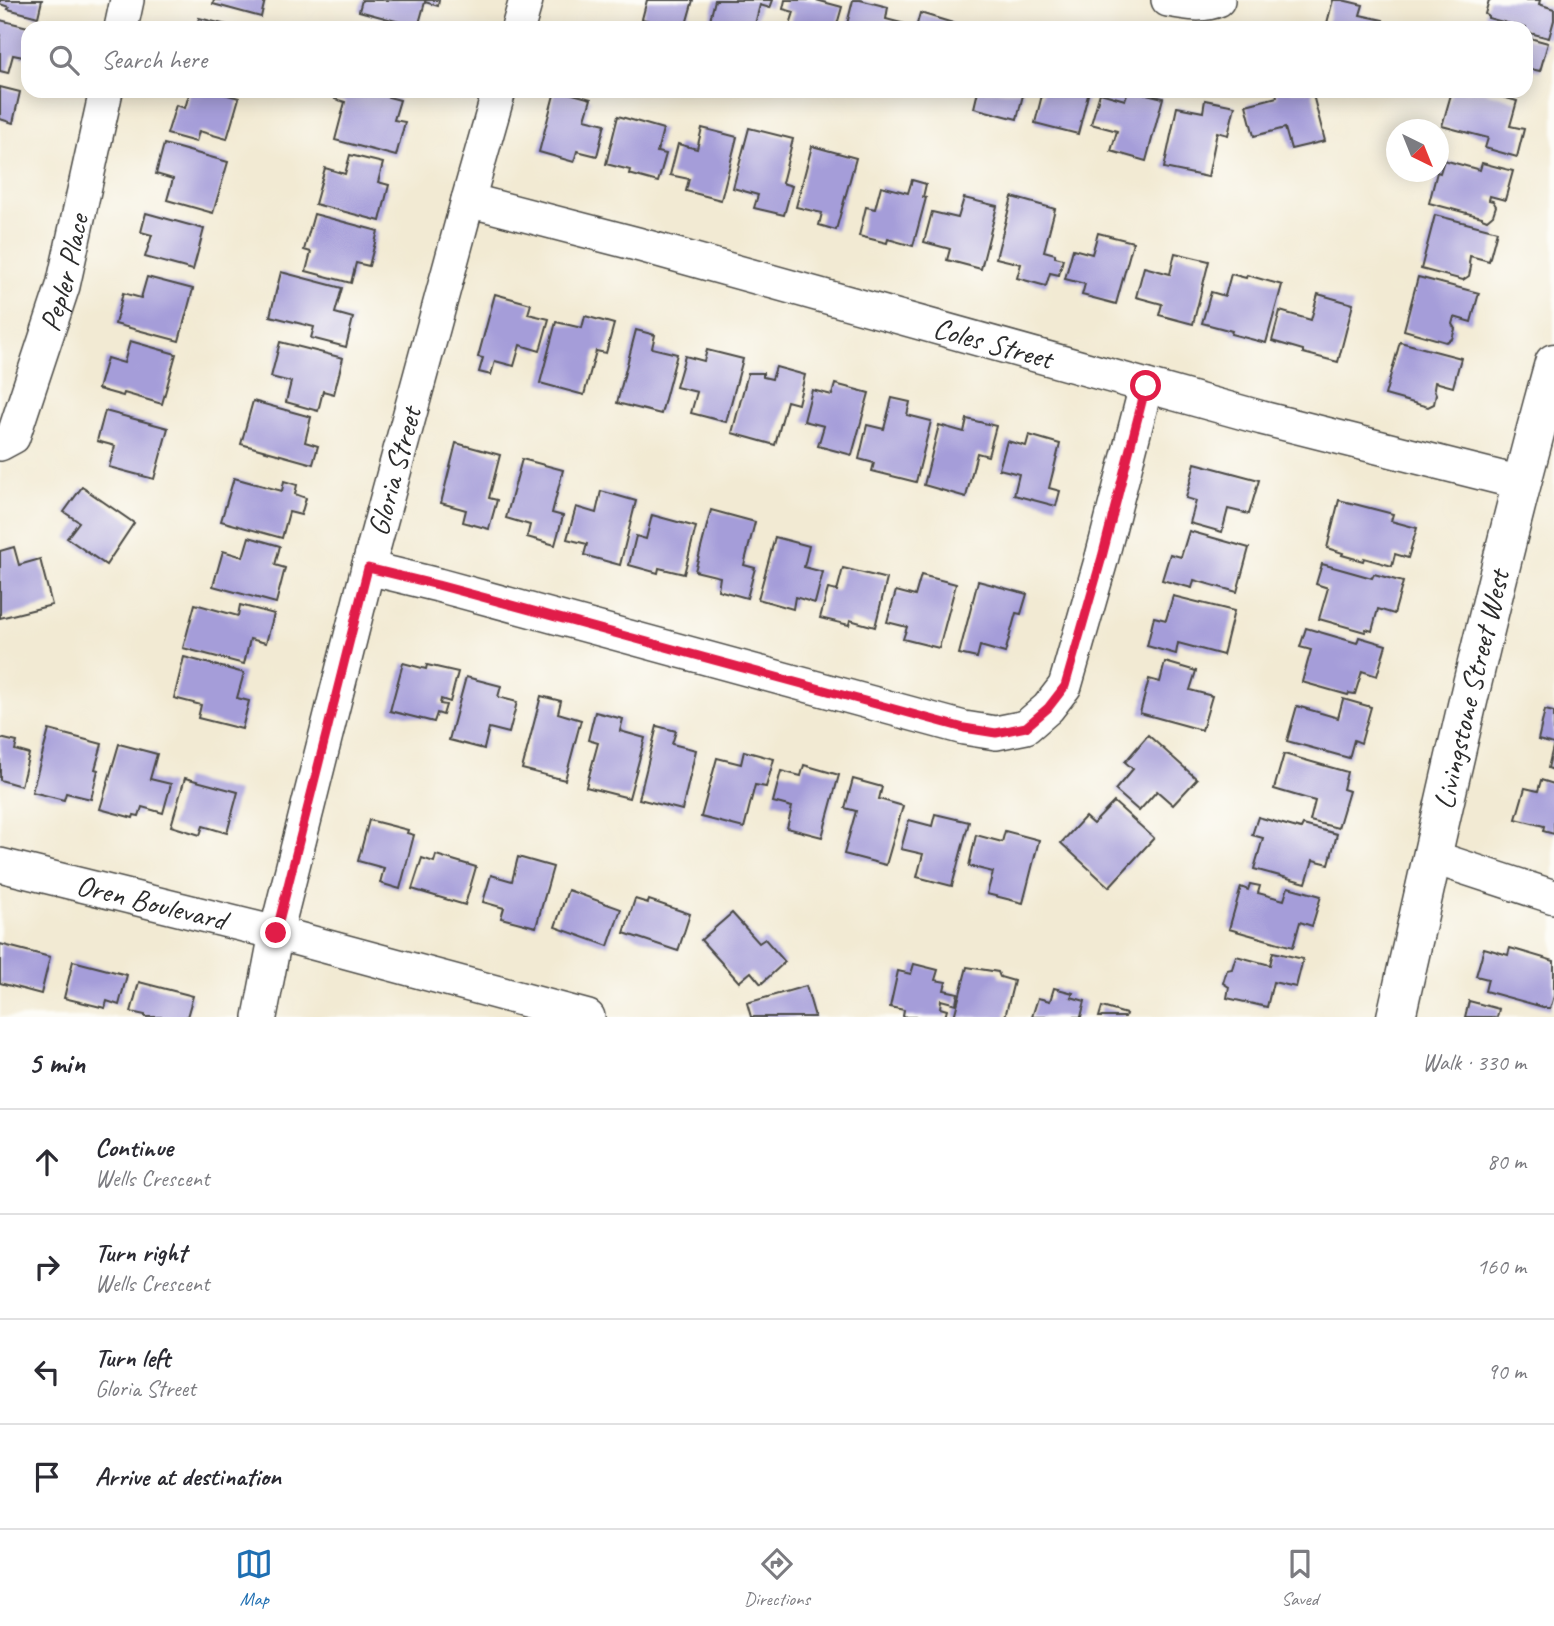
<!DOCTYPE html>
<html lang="en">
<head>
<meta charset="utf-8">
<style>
  :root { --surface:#fff; --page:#f7f7f7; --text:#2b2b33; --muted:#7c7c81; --line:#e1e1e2; --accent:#1f6fb2 }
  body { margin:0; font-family:Caveat,sans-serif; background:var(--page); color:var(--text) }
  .compass { position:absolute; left:1386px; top:119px; width:63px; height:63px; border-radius:50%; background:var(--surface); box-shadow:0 4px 18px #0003; rotate:137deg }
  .stop { position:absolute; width:21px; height:21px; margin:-16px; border:5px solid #e11d48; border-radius:50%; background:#fff }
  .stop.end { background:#e11d48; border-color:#fff; box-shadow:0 2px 7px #0008 }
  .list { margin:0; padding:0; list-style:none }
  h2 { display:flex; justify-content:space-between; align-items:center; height:91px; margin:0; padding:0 28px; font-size:30px }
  h2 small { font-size:23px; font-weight:400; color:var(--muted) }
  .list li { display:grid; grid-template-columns:46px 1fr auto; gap:21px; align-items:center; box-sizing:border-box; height:105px; padding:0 28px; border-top:2px solid var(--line) }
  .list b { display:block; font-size:26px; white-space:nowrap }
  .list p { margin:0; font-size:23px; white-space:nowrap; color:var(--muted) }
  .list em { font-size:23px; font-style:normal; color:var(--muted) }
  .icon { flex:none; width:38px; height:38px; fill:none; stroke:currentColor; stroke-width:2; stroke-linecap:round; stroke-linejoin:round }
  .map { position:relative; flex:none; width:1554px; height:1017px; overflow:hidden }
  .search { position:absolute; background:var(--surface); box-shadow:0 4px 18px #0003; left:21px; right:21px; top:21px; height:77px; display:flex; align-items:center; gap:18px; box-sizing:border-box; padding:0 24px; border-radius:21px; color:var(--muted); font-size:26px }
  .sheet { height:511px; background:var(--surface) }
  nav { display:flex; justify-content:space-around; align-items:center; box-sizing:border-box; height:98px; border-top:2px solid var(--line); background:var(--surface); font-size:19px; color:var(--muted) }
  nav a { display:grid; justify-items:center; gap:4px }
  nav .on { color:var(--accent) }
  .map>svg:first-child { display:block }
</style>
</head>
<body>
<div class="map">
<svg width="1554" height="1017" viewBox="0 0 1554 1017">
  <rect width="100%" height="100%" fill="#fdfcf7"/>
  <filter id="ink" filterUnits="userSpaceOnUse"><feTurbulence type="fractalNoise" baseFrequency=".0143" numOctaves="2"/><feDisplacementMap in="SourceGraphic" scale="14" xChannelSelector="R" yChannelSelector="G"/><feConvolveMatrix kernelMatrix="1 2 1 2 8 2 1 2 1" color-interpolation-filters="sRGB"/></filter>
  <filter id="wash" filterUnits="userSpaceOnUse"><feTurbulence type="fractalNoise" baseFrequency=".00686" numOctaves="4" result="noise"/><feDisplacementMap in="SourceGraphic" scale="28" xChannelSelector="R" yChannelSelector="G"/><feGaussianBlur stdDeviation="1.57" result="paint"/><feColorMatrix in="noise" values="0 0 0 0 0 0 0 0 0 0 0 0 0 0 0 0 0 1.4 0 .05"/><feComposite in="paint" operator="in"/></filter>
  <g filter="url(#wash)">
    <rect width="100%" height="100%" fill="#f2ead3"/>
    <g id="blocks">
      <g fill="#a59dd9">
        <path d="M0,0H42L38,17L8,9L9,7L0,4Z"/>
        <path d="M214,0H265L261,17L213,4Z"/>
        <path d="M362,0H439L438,6L425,2L418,27L359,11Z"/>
        <path d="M647,0H693L685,28H676L642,19Z"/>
        <path d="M715,0H773L770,8L760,5L754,28H708Z"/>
        <path d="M785,0H816L842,7L836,28H789L794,12L783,9Z"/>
        <path d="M853,0H860L888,7L886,19L905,24L904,28H846Z"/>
        <path d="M1333,0H1342L1363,5L1360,15L1383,20L1381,28L1326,27Z"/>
        <path d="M1489,0H1540L1539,4L1554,9V20L1549,38L1526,32V28L1488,18V16L1485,14Z"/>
        <path d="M920,13L953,23L952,28H916Z"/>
        <path d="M199,18L235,27L234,28H196Z"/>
        <path d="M0,20L28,27V58L13,55L8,73L0,71Z"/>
        <path d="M1526,37L1548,43L1540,71L1526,68Z"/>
        <path d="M0,87L20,92L13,123L0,119Z"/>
        <path d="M190,91H213L239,98L227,139L199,131L196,142L167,134L176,105L185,108Z"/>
        <path d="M337,91H366L400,100L394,120L405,122L396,156L335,140L345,102L335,99Z"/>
        <path d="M555,91H562L591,99L585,119L605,124L597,156L577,151L574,162L539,152Z"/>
        <path d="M978,91H1024L1017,119L974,108Z"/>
        <path d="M1043,91H1089L1078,134L1035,123Z"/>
        <path d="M1128,91H1134L1163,98L1146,161L1111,151L1117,131L1091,124L1100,93L1125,100Z"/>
        <path d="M1276,91H1312L1325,141L1291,149L1285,128L1254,136L1246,105L1277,97Z"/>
        <path d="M1452,91H1481L1517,101L1510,126L1524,129L1517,157L1485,148L1488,138L1442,126Z"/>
        <path d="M1205,100L1235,106L1228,135L1217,132L1208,177L1164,168L1177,107L1203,112Z"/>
        <path d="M618,116L663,129L657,152L666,154L658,182L629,174L630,170L606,164Z"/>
        <path d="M702,128L737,137L721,200L686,191L689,179L670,175L678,144L697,149Z"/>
        <path d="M749,128L793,139L782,183L792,186L784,215L754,208L758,195L733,188Z"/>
        <path d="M164,144L228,162L213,213L167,200L173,179L156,174Z"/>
        <path d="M812,146L856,158L836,230L819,225L822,213L796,207Z"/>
        <path d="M350,155L383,163L378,182L389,185L380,221L315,204L325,168L345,174Z"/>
        <path d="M1444,160L1480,170L1482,163L1513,171L1505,200L1490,196L1489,200L1493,201L1496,206L1493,215L1487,220L1482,218V217L1429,203L1437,172L1440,173Z"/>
        <path d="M912,180L926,184L923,197L926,198L913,246L888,239L887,243L859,236L866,207L875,209L881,186L908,193Z"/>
        <path d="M1012,197L1055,209L1044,251L1055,254V257L1063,259L1059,275L1050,273L1046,286L1017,278L1021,264L996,258Z"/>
        <path d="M964,198L997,206L981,269L947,260L950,249L924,242L932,212L958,218Z"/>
        <path d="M146,213L204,229L193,270L145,257L152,235L141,232Z"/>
        <path d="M314,214L378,231L369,266L356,263L351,283L306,271L311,252L304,250Z"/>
        <path d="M1435,215L1497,231L1489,261L1470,256L1469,263L1471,267L1469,276L1463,280L1421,269Z"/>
        <path d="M1098,233L1133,242L1116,304L1082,295L1085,284L1065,279L1073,249L1092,254Z"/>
        <path d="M1175,253L1209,261L1193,324L1159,315L1162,304L1136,297L1144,267L1170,274Z"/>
        <path d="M281,272L342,288L335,313L353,318L346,347L311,338L314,327L270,316Z"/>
        <path d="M1231,274L1246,278L1247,275L1282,285L1266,343L1231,334L1232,331L1202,323L1211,292L1225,296Z"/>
        <path d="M147,277L193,289L179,341L115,324L123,293L141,298Z"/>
        <path d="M1418,277L1479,293L1471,322L1454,317L1452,324L1455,329L1452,339L1446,342L1404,330Z"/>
        <path d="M495,294L531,304L528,314L549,319L540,351L520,345L514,366L495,361L491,375L479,372L483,358L478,357Z"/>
        <path d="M1318,294L1353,304L1338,362L1303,353V350L1272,341L1280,311L1311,320Z"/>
        <path d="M585,316L614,324L606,353L596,351L584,395L540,383L556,322L582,328Z"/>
        <path d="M636,330L655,335L652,348L677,354L661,414L617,403Z"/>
        <path d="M130,341L176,354L162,404L124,393L123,396L98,389L107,358L124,363Z"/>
        <path d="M280,342L343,358L334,394L323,391L318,411L286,402L291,382L271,377Z"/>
        <path d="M1400,342L1461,358L1453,387L1435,382L1434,389L1436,394L1434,404L1428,407L1385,395Z"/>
        <path d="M707,350L743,359L726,422L691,413L697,392L676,387L685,356L704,361Z"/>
        <path d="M776,367L805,375L798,404L787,401L775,445L732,433L748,373H763V377L772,379Z"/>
        <path d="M835,384L869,393L852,455L818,446L824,426L804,421L812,390L832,395Z"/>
        <path d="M892,398L910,402L907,415L931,421L916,482L872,471L874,463L859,459L867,425L884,429Z"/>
        <path d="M253,401L311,417L305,442L318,446L313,464L241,444Z"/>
        <path d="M105,411L168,428L154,479L109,467L115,446L97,441Z"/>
        <path d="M967,419L996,426L988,456L977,453L966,497L924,485L939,425L964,432Z"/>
        <path d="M1029,435L1060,444L1049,488L1060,491L1056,506L1014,495L1019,474L999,469L1007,441L1026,446Z"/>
        <path d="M456,443L500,455L489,498L497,500L489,529L463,522L466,510L441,503Z"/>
        <path d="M522,459L563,470L552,513L563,516L555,545L527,537L530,525L506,518Z"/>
        <path d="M1195,463L1259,480L1249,514L1228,509L1222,532L1190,523L1196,501L1186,498Z"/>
        <path d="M234,478L282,491L284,481L297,485L295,494L306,498L301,515L289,512L282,538L221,521Z"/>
        <path d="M82,487L134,523L106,565L67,538L79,522L64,512Z"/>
        <path d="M601,491L636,501L620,565L584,555L587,544L567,539L576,507L596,513Z"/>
        <path d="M1339,500L1393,514L1391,521L1417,528L1408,558L1395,554L1392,566L1364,558L1363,561L1342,555L1343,553L1327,548Z"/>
        <path d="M711,510L755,522L744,565L755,568L747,598L718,590L720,577L695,571Z"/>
        <path d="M652,515L696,527L684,574L659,568L658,573L629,565L636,536L646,539Z"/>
        <path d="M1189,531L1249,548L1237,592L1194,580L1192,588L1162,580L1170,554L1181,557Z"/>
        <path d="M249,537L280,546L275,565L285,568L276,603L213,586L223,551L243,557Z"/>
        <path d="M775,537L809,546L804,567L823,572L815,603L795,597L793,609L758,599Z"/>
        <path d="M14,547L19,565L40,559L52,605L0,618V551Z"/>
        <path d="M1322,564L1372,578L1374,574L1403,582L1394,614L1378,609L1372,631L1366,629L1365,632L1319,619L1328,588L1316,584Z"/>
        <path d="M843,568L887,579L875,627L850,620L849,625L820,618L828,589L837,591Z"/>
        <path d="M921,575L956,584L939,648L903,639L907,627L887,622L896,591L915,596Z"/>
        <path d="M978,581L1027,594L1021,614L1016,613L1005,653L980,646L977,658L959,654Z"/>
        <path d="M1173,596L1234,611L1223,655L1178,643L1176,654L1147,646L1154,617L1166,620Z"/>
        <path d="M195,604L238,616L240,605L274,614L266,643L250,639L244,664L183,648Z"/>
        <path d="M1306,628L1357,643L1359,637L1386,645L1377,676L1362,671L1355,694L1349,693L1348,695L1302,682L1311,650L1300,647Z"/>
        <path d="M184,657L244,673L237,698L249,701L242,729L198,718L201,705L174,698Z"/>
        <path d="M1165,662L1196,671L1190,690L1212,696L1202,730L1140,713L1149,679L1160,682Z"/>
        <path d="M403,663L426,669L427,665L458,672L450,702L441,699L440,704L446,705L443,715L437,713L434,722L390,711Z"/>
        <path d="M466,677L501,686L498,697L517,702L509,733L489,728L484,749L449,740Z"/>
        <path d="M541,696L561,701L558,713L581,720L565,780L522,769Z"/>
        <path d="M1343,699L1371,707L1361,743L1354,740L1349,758L1287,741L1297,706L1338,718Z"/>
        <path d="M1545,710L1554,712V744L1538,740Z"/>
        <path d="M595,712L623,719L620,731L645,738L629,798L586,787L598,743L588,740Z"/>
        <path d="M657,726L676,731L672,744L696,750L682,810L639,799Z"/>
        <path d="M49,730L102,744L95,769L98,770L91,799L66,793L64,800L32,792Z"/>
        <path d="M1148,735L1197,779L1173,805L1157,791L1139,811L1115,790L1133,769L1125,762Z"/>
        <path d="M0,738L17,742L15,750L29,754L21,786L0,780Z"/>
        <path d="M119,744L157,754L150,779L171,784L163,813L142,807L139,816L134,815L133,818L100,809Z"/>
        <path d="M1553,747H1554V770L1548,768Z"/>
        <path d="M744,751L774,759L766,787L755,785L744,828L701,817L717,758L741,764Z"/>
        <path d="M1284,754L1347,772L1343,789L1349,791L1338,828L1310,821L1315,801L1274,789Z"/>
        <path d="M804,765L839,775L822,837L787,828L792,807L773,802L781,771L801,776Z"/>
        <path d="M185,778L238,792L227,833L203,826L200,835L171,826Z"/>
        <path d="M853,779L882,787L879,799L903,806L886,865L844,854L856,811L845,808Z"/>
        <path d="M1541,780L1554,784V834L1543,831L1544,826L1516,819L1525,788L1538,791Z"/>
        <path d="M1114,802L1154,838L1109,887L1061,843L1085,817L1093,824Z"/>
        <path d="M935,814L969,822L952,886L917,877L923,854L901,849L909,820L932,826Z"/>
        <path d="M1258,817L1301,829L1303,825L1337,834L1329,864L1313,860L1306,883L1254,869L1263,838L1252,835Z"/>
        <path d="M369,820L408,830L407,833L414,835L400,889L380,883L384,868L358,861Z"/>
        <path d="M1005,831L1039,840L1023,903L987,894L993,872L969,866L976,835L1002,842Z"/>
        <path d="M436,855L476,867L465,905L412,889L422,858L434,862Z"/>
        <path d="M518,857L553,867L536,927L501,918L504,908L483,902L491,875L512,881Z"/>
        <path d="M1250,884L1260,886L1258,893L1284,900L1288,887L1321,896L1312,926L1300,922L1293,947L1229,929L1241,887L1248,890Z"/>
        <path d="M568,890L621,909L608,946L555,927Z"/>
        <path d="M635,899L648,903L649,900L690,914L678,951L624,933Z"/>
        <path d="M732,913L759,943L765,939L785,962L761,984L751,972L739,982L701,940Z"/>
        <path d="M0,944L50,957L41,994L0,983Z"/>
        <path d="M1484,948L1508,955L1510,948L1554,961V996L1550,1009L1485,991L1488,979L1476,976Z"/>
        <path d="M1273,952L1303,959L1296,987L1273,982L1267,1007L1227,998L1229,987L1223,983L1227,970L1232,969L1236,956L1270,965Z"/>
        <path d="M73,961L127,975L119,1005L107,1001L105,1008L64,998Z"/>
        <path d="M914,964L938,970L935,980L946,982L944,990L958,993L956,1004L941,1000L940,1008L947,1010L945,1017H907L903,1016L904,1010L890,1007L898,971L911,974Z"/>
        <path d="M967,967L998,972L1000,977L1014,981L1005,1017H954Z"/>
        <path d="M139,982L193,996L187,1017H145V1015L131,1012Z"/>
        <path d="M806,986L815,1017H751L747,1003Z"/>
        <path d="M1054,988L1073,993L1071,997L1085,1001L1081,1017H1032L1038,998L1050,1001Z"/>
        <path d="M1469,1001L1499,1009L1497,1017H1465Z"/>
        <path d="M1102,1007L1126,1014L1125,1017H1099Z"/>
      </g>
    </g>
  </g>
  <g filter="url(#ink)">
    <use href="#blocks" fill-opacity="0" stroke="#494844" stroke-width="2"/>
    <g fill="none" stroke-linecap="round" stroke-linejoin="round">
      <defs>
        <g id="street">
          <path d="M1168,0C1185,3 1202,7 1218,0"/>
          <path d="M121,28L127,0"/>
          <path d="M518,28L526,0"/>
          <path id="s1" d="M468,200L637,244L1262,418L1521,483"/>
          <path id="s2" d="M0,444L13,437L63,286L106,91"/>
          <path d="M368,568L438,585L964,728L996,733L1026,727L1048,708L1065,686L1102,557L1146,386"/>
          <path d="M1432,857L1554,897"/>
          <path id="s3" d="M0,865L276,933L588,1017"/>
          <path id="s4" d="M260,1017L276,933L368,568L468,200L499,91"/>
        </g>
        <g id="secondary">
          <path id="s5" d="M1396,1017C1445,798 1494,579 1554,363"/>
        </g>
      </defs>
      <use href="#street" stroke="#494844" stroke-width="36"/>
      <use href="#secondary" stroke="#494844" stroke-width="41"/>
      <use href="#street" stroke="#fff" stroke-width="33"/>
      <use href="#secondary" stroke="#fff" stroke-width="38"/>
    </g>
  </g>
  <g fill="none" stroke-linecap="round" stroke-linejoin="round" filter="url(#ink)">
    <path stroke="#e11d48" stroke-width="9" d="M276,933L368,568L438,585L964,728L996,733L1026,727L1048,708L1065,686L1102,557L1146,386"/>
  </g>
  <g text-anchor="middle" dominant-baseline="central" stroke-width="5" stroke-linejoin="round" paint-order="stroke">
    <g font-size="30" fill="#2b2b2b" stroke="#fdfcf7">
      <text stroke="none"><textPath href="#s2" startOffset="187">Pepler Place</textPath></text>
      <text stroke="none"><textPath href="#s1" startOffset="544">Coles Street</textPath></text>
      <text stroke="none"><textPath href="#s4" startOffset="562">Gloria Street</textPath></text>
      <text stroke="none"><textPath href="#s5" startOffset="336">Livingstone Street West</textPath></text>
      <text stroke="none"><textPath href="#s3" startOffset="156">Oren Boulevard</textPath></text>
    </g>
  </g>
</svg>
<svg class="compass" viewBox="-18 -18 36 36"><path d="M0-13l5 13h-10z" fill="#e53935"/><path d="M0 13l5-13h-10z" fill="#7c7c81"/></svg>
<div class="stop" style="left:1146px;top:386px"></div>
<div class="stop end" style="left:276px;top:933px"></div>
<div class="search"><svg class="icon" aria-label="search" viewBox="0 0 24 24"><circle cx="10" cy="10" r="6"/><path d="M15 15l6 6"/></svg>Search here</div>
</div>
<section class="sheet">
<h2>5 min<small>Walk · 330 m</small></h2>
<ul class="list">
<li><svg class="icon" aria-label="ahead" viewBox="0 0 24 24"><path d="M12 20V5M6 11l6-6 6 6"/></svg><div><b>Continue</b><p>Wells Crescent</p></div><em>80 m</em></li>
<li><svg class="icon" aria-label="right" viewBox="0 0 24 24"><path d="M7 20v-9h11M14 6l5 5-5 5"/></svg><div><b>Turn right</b><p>Wells Crescent</p></div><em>160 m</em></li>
<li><svg class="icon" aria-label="left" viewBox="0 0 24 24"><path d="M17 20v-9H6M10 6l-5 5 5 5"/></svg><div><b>Turn left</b><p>Gloria Street</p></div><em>90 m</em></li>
<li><svg class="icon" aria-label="arrive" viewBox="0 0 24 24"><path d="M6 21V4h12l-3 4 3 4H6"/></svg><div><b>Arrive at destination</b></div></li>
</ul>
</section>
<nav>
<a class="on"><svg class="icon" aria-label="map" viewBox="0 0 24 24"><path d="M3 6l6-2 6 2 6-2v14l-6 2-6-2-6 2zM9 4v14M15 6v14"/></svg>Map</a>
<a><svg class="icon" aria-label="directions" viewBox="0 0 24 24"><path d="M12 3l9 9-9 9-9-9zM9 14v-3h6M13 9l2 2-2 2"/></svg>Directions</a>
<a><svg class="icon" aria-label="saved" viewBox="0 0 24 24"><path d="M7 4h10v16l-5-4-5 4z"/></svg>Saved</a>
</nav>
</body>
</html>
